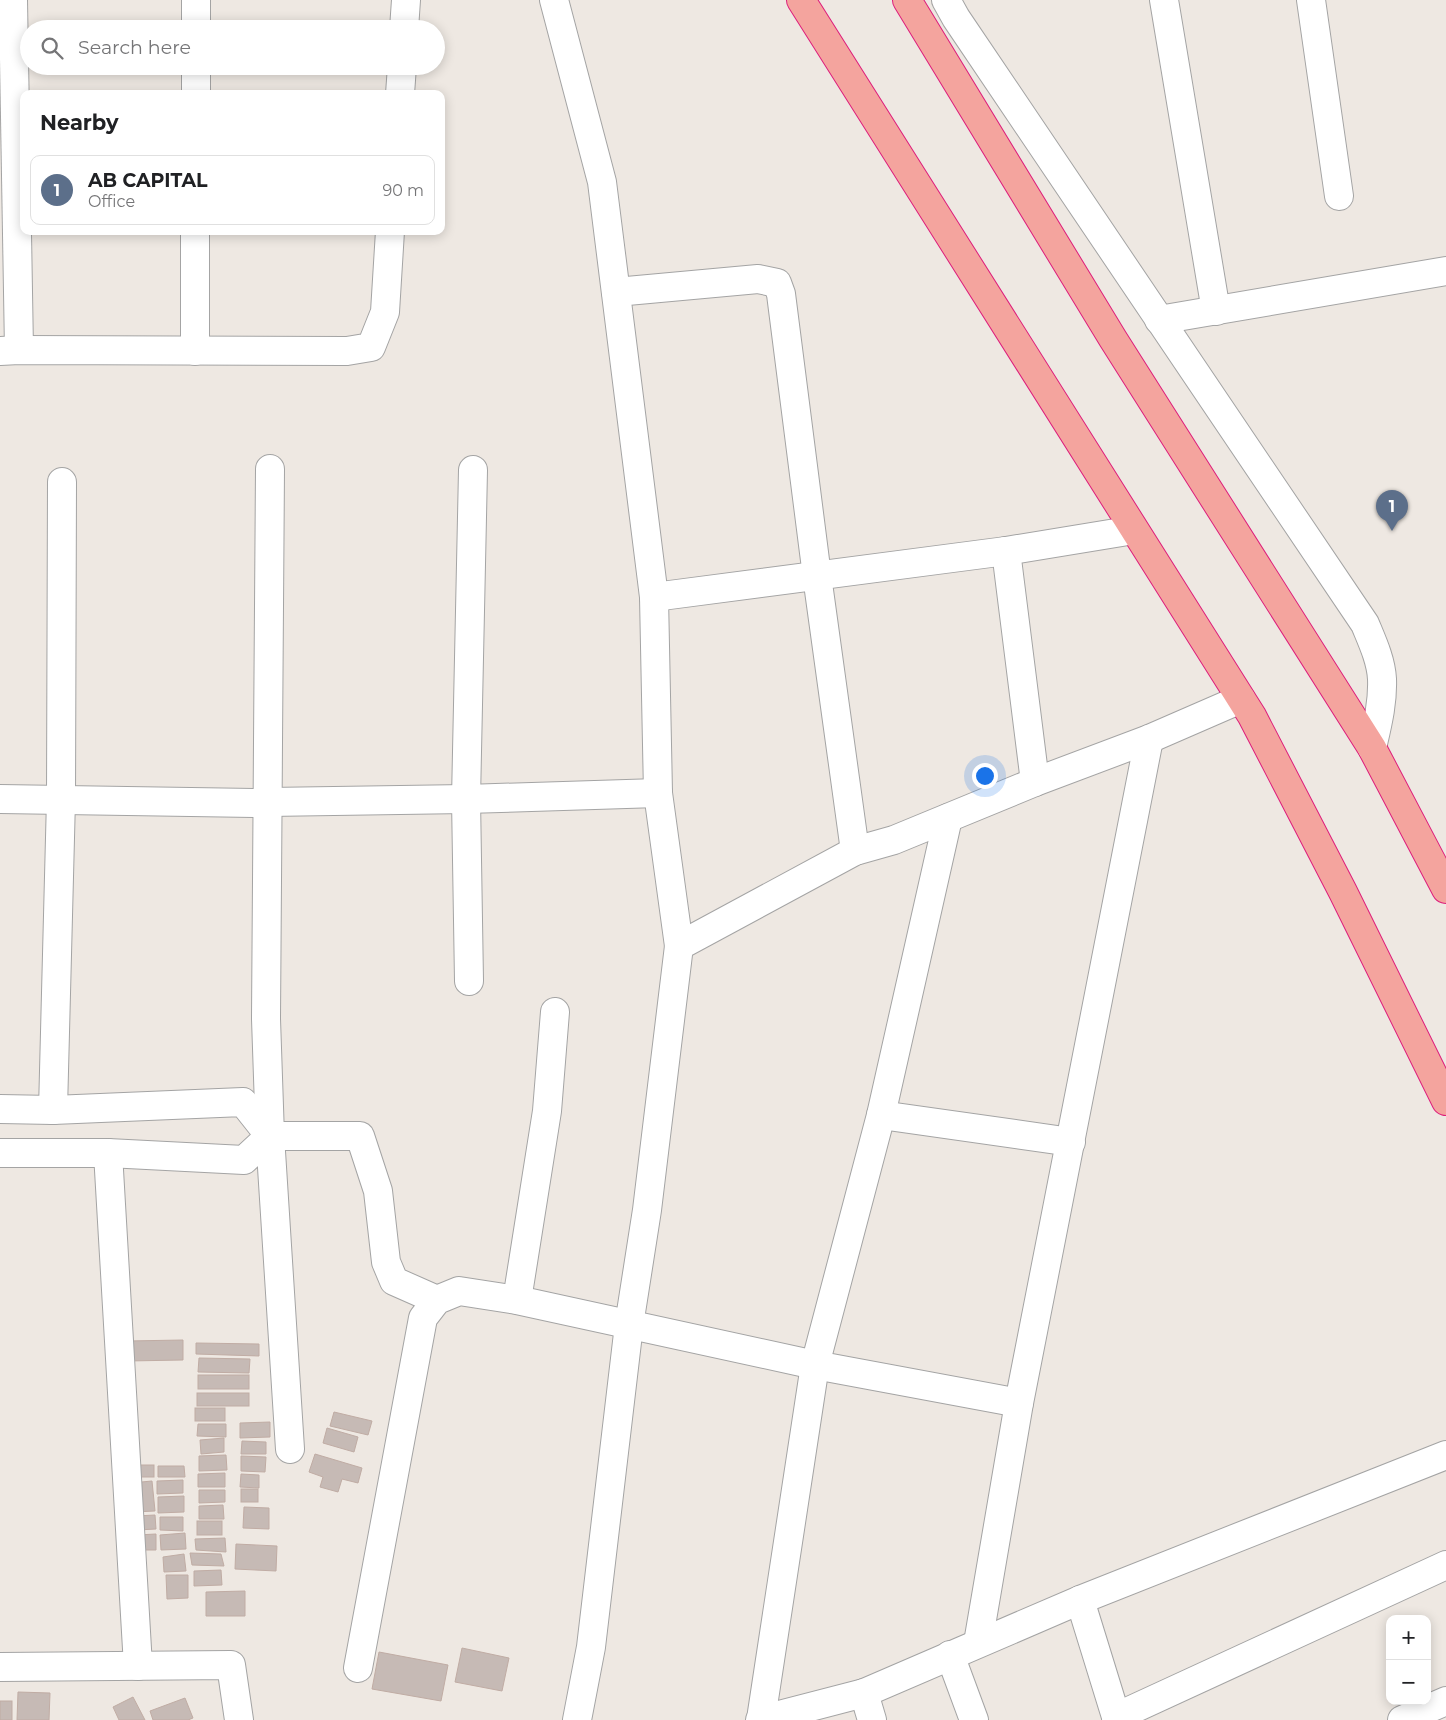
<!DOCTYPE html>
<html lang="en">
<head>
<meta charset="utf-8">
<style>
  :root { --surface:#fff; --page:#f2f2f2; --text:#202124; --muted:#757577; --line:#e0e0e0; --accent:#0f766e }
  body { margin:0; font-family:Montserrat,sans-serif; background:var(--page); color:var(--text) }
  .controls { position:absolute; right:15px; bottom:15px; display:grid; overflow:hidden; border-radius:10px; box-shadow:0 2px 12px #0003 }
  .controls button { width:45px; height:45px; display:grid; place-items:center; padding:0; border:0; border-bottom:1px solid var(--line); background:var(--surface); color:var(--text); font:25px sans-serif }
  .you { position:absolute; left:984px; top:775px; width:18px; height:18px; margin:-12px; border:4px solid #fff; border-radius:50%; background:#1a73e8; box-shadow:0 0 0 8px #1a73e833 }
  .badge { display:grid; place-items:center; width:32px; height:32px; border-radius:50%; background:var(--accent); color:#fff; font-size:16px; font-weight:700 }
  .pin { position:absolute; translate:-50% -41px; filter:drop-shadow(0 1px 2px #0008) }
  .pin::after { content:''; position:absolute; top:26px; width:18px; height:15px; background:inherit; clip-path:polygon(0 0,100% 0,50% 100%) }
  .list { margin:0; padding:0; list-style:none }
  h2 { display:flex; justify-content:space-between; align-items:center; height:65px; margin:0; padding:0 20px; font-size:21px }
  h2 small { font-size:16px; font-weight:400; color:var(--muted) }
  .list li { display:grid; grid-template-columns:32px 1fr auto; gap:15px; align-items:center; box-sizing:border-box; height:70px; margin:0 10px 10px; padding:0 10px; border:1px solid var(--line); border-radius:10px }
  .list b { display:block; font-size:19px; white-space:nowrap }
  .list p { margin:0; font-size:16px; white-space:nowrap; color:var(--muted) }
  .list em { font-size:16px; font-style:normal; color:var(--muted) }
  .icon { flex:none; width:28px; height:28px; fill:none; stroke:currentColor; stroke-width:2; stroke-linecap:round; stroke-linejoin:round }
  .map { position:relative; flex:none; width:1446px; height:1720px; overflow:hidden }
  .search { position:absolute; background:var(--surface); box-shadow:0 2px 12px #0003; left:20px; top:20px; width:425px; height:55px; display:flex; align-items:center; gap:12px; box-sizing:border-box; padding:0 18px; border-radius:28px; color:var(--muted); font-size:19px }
  .panel { position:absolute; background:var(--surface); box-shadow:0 2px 12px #0003; left:20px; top:90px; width:425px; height:145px; border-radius:10px }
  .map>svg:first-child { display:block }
</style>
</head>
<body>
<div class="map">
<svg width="1446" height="1720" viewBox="0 0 1446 1720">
  <rect width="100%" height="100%" fill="#eee8e2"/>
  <g fill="#c6bab5" stroke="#c0aca4">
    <path d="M183,1340V1360L127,1361V1341Z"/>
    <path d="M196,1343L259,1344V1356L196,1354Z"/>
    <path d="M199,1358L250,1359L249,1373L198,1372Z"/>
    <rect x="198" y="1375" width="51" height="14"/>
    <rect x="197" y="1393" width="52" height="13"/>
    <rect x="195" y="1408" width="30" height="13"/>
    <path d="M334,1412L372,1421L368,1435L330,1426Z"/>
    <path d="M270,1422V1437L240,1438V1423Z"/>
    <path d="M198,1424H226V1437L197,1436Z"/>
    <path d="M327,1428L358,1437L354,1452L323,1443Z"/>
    <path d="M224,1438V1452L201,1454L200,1440Z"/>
    <path d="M242,1441L266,1442V1454H241Z"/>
    <path d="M315,1454L362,1468L358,1483L342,1479L338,1492L320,1487L323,1477L309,1472Z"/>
    <path d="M226,1455L227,1470L199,1471V1456Z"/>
    <path d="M241,1456L266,1457L265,1472L241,1471Z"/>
    <rect x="131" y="1465" width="23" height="12"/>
    <path d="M158,1466H184L185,1477H158Z"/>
    <path d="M225,1473V1487H198V1474Z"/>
    <path d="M241,1474L259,1475V1488L240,1487Z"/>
    <path d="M183,1480V1493L157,1494V1481Z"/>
    <path d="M152,1481L155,1511L133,1512L131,1483Z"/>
    <rect x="241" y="1489" width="17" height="13"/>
    <path d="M199,1490H225V1502L199,1503Z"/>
    <path d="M184,1496V1512L158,1513V1497Z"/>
    <path d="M223,1505L224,1519H199V1506Z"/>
    <path d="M244,1507L269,1508V1529L243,1528Z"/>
    <path d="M155,1515L156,1529L137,1530L136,1516Z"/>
    <path d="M160,1517H183V1531L160,1530Z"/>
    <rect x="197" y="1521" width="25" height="14"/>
    <path d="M185,1533L186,1549L161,1550L160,1535Z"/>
    <path d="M156,1534V1550H138L137,1535Z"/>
    <path d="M225,1538L226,1552L196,1550L195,1539Z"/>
    <path d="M236,1544L277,1546L276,1571L235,1569Z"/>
    <path d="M190,1553L221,1554L224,1566L192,1565Z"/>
    <path d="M184,1554L186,1571L164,1572L163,1557Z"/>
    <path d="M221,1570L222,1585L194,1586V1571Z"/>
    <path d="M166,1575H188V1598L167,1599Z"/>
    <path d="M245,1591V1616H206V1592Z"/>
    <path d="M462,1648L509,1658L502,1691L455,1682Z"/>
    <path d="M379,1652L448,1665L441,1701L372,1689Z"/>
    <path d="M18,1692L50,1693L49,1720H17Z"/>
    <path d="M133,1697L145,1720H119L113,1707Z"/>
    <path d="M185,1698L193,1718L188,1720H153L150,1711Z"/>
    <rect x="0" y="1701" width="12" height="19"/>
  </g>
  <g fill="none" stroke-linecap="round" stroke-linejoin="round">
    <defs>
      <g id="minor">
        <path d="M13,0L19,350"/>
        <path d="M554,0L602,182L654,597L658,793L679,946"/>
        <path d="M946,0L956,18L1365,624C1372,641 1381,660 1382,679C1383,703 1377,726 1372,748"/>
        <path d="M1164,0L1216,311"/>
        <path d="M1311,0L1339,196"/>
        <path d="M196,29V0"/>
        <path d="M404,29L406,0"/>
        <path d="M196,94V66"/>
        <path d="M400,94L402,66"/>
        <path d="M616,292L758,279L777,283L781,294L817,576L855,851"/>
        <path d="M1159,320L1446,271"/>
        <path d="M0,351L19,350L347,351L371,347L385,312L390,231"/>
        <path d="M195,351V231"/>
        <path d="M270,469L266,1019L270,1136L290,1449"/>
        <path d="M1006,551L1035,782"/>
        <path d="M654,597L1006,551L1134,530"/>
        <path d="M0,799L254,803L268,802L466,799L658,793"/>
        <path d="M469,981L466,799L473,470"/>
        <path d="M0,1109L53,1110L243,1102L270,1136"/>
        <path d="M53,1110L61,799L62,482"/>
        <path d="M881,1115L1071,1142"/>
        <path d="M0,1153H108L244,1160L270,1136H360L378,1191L386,1262L394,1281L437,1300"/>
        <path d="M108,1153L138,1666"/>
        <path d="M517,1300L547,1111L555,1012"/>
        <path d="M1080,1600L1117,1720"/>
        <path d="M978,1643L1019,1403L1149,739"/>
        <path d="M950,1655L974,1720"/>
        <path d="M0,1667L231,1665L239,1720"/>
        <path d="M358,1668L423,1318L437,1300L459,1291L517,1300L815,1365L1019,1403"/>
        <path d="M864,1693L872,1720"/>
        <path d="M1116,1717L1446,1565"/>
        <path d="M761,1719L815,1365L881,1115L948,818"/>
        <path d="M577,1720L591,1647L629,1325L647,1210L679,946L855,851L894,840L1035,782L1149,739L1241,699"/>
        <path d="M760,1720L864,1693L1080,1600L1446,1455"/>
        <path d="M1402,1720L1446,1701"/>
      </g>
      <g id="trunk">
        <path d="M801,0L1252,716L1343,892L1446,1101"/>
        <path d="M907,0L1113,339L1372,748L1446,889"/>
      </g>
    </defs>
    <use href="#minor" stroke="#a4a4a4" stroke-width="30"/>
    <use href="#trunk" stroke="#dd1e7c" stroke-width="30"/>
    <use href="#minor" stroke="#fff" stroke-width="28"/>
    <use href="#trunk" stroke="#f4a49e" stroke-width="28"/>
  </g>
</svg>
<div class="controls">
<button>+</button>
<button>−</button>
</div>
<div class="you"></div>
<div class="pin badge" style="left:1392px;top:531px;background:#5c6f8a">1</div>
<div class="search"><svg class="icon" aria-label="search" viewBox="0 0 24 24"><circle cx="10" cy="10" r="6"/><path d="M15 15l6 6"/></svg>Search here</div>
<section class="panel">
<h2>Nearby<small></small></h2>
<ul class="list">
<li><span class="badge" style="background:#5c6f8a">1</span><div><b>AB CAPITAL</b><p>Office</p></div><em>90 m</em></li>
</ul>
</section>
</div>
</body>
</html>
